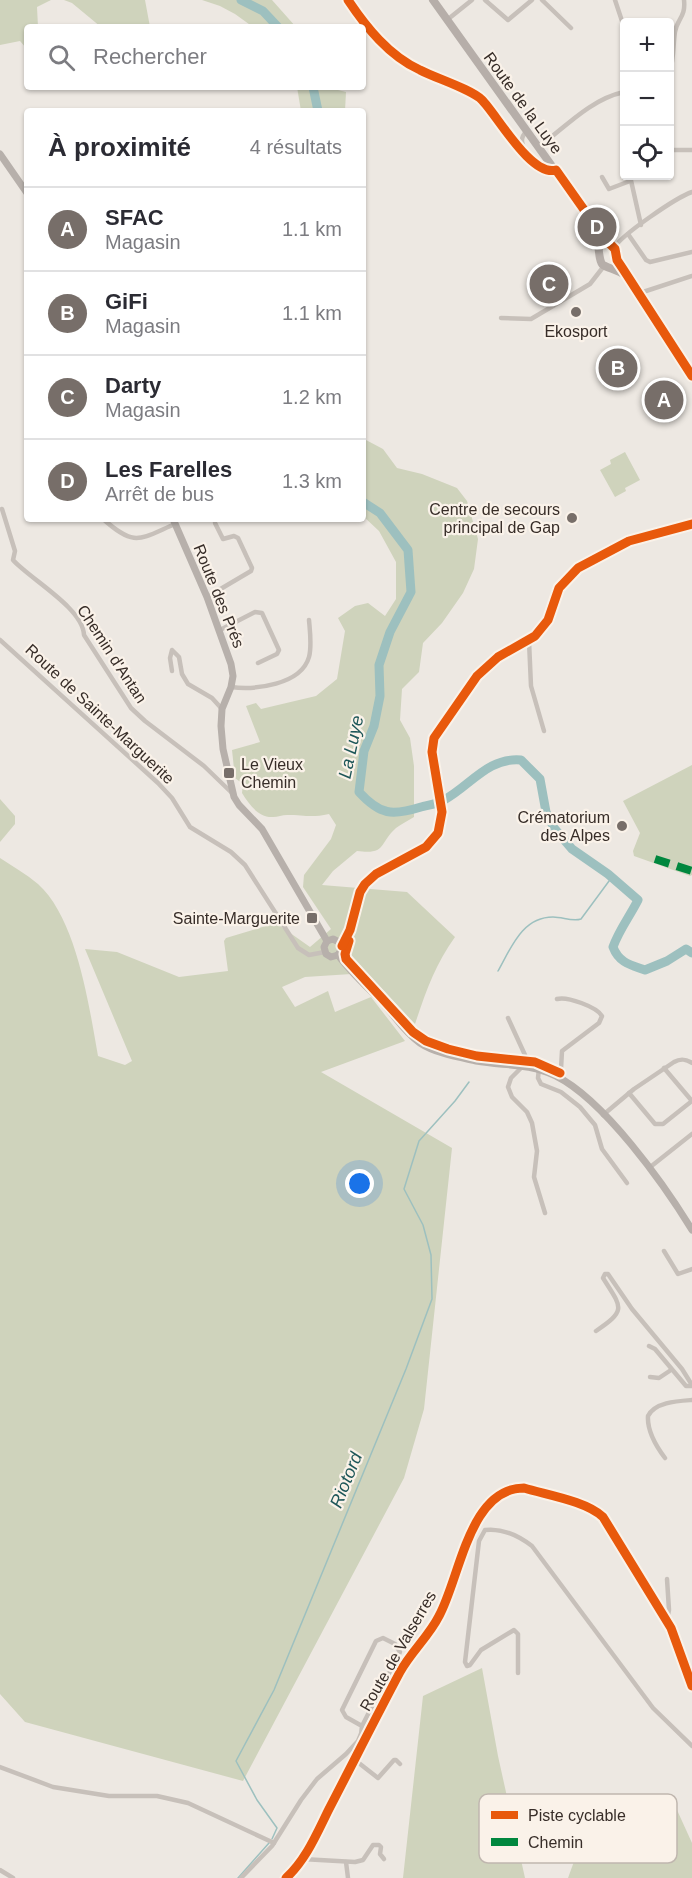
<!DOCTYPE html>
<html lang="fr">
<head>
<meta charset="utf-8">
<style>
  :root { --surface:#fff; --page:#f7f7f7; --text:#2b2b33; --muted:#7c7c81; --line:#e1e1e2; --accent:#776e69 }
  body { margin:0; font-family:Helvetica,sans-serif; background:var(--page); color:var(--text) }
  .controls { position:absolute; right:18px; top:18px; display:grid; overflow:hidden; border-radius:6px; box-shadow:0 2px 4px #0004 }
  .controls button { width:54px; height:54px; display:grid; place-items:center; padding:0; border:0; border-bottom:2px solid var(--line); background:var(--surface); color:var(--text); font:30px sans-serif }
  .you { position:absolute; left:360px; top:1184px; width:21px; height:21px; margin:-15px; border:4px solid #fff; border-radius:50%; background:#1a73e8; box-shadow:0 0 0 9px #1a73e833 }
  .badge { display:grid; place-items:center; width:39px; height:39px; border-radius:50%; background:var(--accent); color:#fff; font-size:20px; font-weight:700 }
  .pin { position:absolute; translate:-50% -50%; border:3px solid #fff; box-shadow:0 2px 6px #0006 }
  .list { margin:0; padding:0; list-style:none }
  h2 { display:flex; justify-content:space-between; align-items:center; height:78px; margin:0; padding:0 24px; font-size:26px }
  h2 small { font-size:20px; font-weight:400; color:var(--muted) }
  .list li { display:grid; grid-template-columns:39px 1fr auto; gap:18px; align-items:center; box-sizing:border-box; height:84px; padding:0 24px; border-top:2px solid var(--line) }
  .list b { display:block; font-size:22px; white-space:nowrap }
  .list p { margin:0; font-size:20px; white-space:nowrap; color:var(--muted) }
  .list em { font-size:20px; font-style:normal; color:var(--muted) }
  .icon { flex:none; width:33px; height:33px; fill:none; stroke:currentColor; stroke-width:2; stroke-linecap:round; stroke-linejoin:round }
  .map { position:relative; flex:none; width:692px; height:1878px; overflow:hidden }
  .search { position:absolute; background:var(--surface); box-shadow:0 2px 4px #0004; left:24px; top:24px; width:342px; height:66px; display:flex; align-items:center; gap:15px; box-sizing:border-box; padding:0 21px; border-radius:6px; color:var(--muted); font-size:22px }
  .panel { position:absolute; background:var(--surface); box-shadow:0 2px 4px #0004; left:24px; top:108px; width:342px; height:414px; border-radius:6px }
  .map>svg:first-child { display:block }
</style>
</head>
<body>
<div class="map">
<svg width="692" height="1878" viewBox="0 0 692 1878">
  <rect width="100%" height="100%" fill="#ede8e2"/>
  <g fill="#cfd3bc">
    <path d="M0,0H51L37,7L38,27H27V49L20,41L0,45Z"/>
    <path d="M64,0H145L150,27H101L72,3Z"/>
    <path d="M202,0H272L296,27H253L235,14L220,6Z"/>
    <path d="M297,87H326L346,92L345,111H301Z"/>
    <path d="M363,434L366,440L383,449L397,468L422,474L457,488L467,501L478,539L474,569L463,593L442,623L423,643L419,672L402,689L400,720L410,738L414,766V817C408,821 401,824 396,828C379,843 387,855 357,851L333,871L322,885L407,892L455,937C435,965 426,991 415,1024L367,973L305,977L282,987L295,1007L328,991L335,1012L371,997L405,1041L321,1072L452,1148L424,1409L404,1478L243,1781L25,1722L0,1694V858C12,866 26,874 38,884C77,919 89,1006 98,1056L125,1065L132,1061L85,949L117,952L179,977L228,971L224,941L226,938L276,923L310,947L331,929L303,887L304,875L331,839L336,825L329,814C311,818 305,815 287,815C282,815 278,817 273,817C258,818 249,804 242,793L243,784L235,778L232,750L260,742L246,706L256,703L261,709L316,696L337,679L345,631L338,618L355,606L368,603L385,616L396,599V562L379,531L363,516Z"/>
    <path d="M625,452L640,480L625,488L626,491L615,497L600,470L611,464L610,460Z"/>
    <path d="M692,765V875L690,876L634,856L633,851L640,833L623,801Z"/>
    <path d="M0,799L15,816V824L0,842Z"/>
    <path d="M482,1668L498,1756L525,1878H403L423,1696Z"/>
    <path d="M617,1807L677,1810L692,1843V1878H568L576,1856Z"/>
  </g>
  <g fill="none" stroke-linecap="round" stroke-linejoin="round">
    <g stroke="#9dc0bf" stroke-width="1.5">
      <path d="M498,971C511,948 522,917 553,917C563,917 572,922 581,919L612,877"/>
      <path d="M272,1839L277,1828L257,1800L236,1761L274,1690L406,1369L432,1299L431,1255L423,1225L404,1189L419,1141L455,1101L469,1082"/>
      <path d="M238,1878L269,1843"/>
    </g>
    <g stroke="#9dc0bf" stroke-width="9">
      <path d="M241,0L263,11L278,27"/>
      <path d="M313,87L318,111"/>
      <path d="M363,502L380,513L408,550L411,592L390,632L379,665L380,696L374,726L364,751L359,792C380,815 392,816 421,807C429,805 437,804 444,800C470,786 488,757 521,760L540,779L546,812L554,828L572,849L608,874L638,900C630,916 619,930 613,947C619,963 631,965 645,970L667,961L686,949L692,953"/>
    </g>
    <g stroke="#c7c0ba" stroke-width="4.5">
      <path d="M348,0L386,47L404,62L480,97L490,108L518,149L547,171H555"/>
      <path d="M485,0L508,20L532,0"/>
      <path d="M542,0L571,28"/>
      <path d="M615,0L624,27"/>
      <path d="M447,20L472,0"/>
      <path d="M670,71C674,58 673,45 675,32C677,19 686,17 684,0"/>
      <path d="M539,147C565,127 591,99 624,92"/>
      <path d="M670,150H692"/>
      <path d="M526,152C522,144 519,138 527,131"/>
      <path d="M630,176L641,225"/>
      <path d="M602,177L609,189L630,181"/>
      <path d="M628,234L646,260L650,262L692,252"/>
      <path d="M614,248C621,235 677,197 692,192"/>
      <path d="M640,293L692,276"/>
      <path d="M501,318L531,319L590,284L604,266"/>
      <path d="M2,509L15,551L13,560C30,579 83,608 84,635L131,708L145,721L204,766L232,793"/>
      <path d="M103,519C135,547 138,540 175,524"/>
      <path d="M207,597L251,571L252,568L238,538L234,536L223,539L215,523"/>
      <path d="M220,630L255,612L262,613L279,650L277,654L258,663"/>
      <path d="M0,640L158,783L172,798L190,827L231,852L245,865L298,948L309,955L325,952"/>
      <path d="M529,641L531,686L544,731"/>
      <path d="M172,671L170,658L172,650L179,657L182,674L188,684L212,698L222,709"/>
      <path d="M231,687C255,690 301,685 309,657C312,646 310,632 309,620"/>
      <path d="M342,946L350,930L360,892L365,884L376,874L426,847L438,833L442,812L432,752L434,738L477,676L498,657L535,636L548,620L559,588L578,568L629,541L692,524"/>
      <path d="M557,999C567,996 597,1007 602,1016L599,1023L562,1051L561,1069L558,1077"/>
      <path d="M508,1018L525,1055L524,1065L511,1078L508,1087L512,1097L527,1112L532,1123L537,1151L534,1177L545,1213"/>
      <path d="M539,1068L538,1078L541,1084L561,1092L580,1107L595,1125L602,1149L627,1183"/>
      <path d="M629,1093L655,1124H663L692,1101L664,1068"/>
      <path d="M603,1115L634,1089L674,1062C681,1058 686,1059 692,1063"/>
      <path d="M649,1168L692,1134"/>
      <path d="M664,1251L678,1274L692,1269"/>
      <path d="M596,1331C627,1310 622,1308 603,1278L605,1274H608L632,1309L682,1369L692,1385"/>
      <path d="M649,1346L655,1349L686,1386H692"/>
      <path d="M650,1377L659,1378L671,1370"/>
      <path d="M665,1458C656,1446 647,1431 648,1416C655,1402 678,1401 692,1400"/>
      <path d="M665,1618L668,1615L669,1610L667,1579"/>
      <path d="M518,1673V1634L514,1630L481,1650L470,1665L467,1666L465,1662L479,1541L485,1530C502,1528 519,1536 532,1546L653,1708L692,1746"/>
      <path d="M361,1735L362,1726L400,1652L395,1644L383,1638L376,1641L342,1710L346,1717L362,1726"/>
      <path d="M355,1760L378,1778L394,1760H396L400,1764"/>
      <path d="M0,1767L53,1787L109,1796H157L188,1803L274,1843"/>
      <path d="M302,1859L355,1862L363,1860L373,1845H379L381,1847L380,1854L384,1859"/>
      <path d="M346,1862L348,1878"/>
      <path d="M0,1870L13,1878"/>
      <path d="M241,1878L272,1846L301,1800L317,1779L346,1754L358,1741L361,1734"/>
    </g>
    <g stroke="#b7b0ab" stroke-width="7">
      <path d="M0,154L27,193"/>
      <path d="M173,519L207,597L231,664L233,676L231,687L222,709L221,726L223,749L234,797L239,805L262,829L327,941"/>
      <path d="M327,941L333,939L341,943L342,949L338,955"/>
      <path d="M327,941L324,947L326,954L331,957L338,955"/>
      <path d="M338,955C351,973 367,987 382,1002C395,1016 404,1032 420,1043C435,1053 458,1057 476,1061C505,1066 528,1063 556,1076C604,1100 664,1184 692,1230"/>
      <path d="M286,1878C306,1860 317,1833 329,1809C353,1763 376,1717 400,1672C411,1652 429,1636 439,1616C460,1578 469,1488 524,1488C547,1495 586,1501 603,1517L671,1628L692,1686"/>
    </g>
    <g stroke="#b6aea9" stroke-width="8">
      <path d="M433,0L592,222L610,246L615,249L617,260L623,269L692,376"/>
      <path d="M596,232C599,241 598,261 603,265C608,268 618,270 625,275"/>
    </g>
    <path stroke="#00873e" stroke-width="8" stroke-dasharray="15 8" stroke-linecap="butt" d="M655,859L692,871"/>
    <defs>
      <g id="cycleway">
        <path d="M348,0C366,27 389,56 420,70C435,78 471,89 482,100C497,115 531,177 556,170L604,238L615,249L617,260L623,269L692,376"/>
        <path d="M346,939L349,941L345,954L346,959L413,1032L426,1041L448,1049L477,1056L535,1062L560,1073"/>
        <path d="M342,946L350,930L360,892L365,884L376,874L426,847L438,833L442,812L432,752L434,738L477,676L498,657L535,636L548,620L559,588L578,568L629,541L692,524"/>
        <path d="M286,1878C306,1860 317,1833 329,1809C353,1763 376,1717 400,1672C411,1652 429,1636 439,1616C460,1578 469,1488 524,1488C547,1495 586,1501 603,1517L671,1628L692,1686"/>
      </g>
    </defs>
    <use href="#cycleway" stroke="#faf2e9" stroke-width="13"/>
    <use href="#cycleway" stroke="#e8590c" stroke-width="9"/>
  </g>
  <g fill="#776e69" stroke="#faf2e9" stroke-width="2">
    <circle cx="576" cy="312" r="6"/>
    <circle cx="572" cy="518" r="6"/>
    <rect x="223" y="767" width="12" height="12" rx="3"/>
    <circle cx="622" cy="826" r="6"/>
    <rect x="306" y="912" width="12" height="12" rx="3"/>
  </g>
  <g text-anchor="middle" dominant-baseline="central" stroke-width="4.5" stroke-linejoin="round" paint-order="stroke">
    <g font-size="16" fill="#372d28" stroke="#faf2e9">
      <text transform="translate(523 103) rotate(54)">Route de la Luye</text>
      <text transform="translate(219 596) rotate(68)">Route des Prés</text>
      <text transform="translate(112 654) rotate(57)">Chemin d'Antan</text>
      <text transform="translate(100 714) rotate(43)">Route de Sainte-Marguerite</text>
      <text transform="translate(398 1651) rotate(-60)">Route de Valserres</text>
    </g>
    <g font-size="16" fill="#372d28" stroke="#faf2e9" text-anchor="end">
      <text x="576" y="331" text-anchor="middle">Ekosport</text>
      <text x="560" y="509">Centre de secours<tspan x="560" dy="18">principal de Gap</tspan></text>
      <text x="241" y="764" text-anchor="start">Le Vieux<tspan x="241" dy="18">Chemin</tspan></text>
      <text x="610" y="817">Crématorium<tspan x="610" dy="18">des Alpes</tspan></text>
      <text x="300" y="918">Sainte-Marguerite</text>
    </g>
    <g font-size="18" font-style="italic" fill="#1e5759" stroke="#faf2e9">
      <text transform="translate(351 747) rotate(-78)">La Luye</text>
      <text transform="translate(346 1480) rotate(-68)">Riotord</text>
    </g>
  </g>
  <rect x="479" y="1794" width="198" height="69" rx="9" fill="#faf2e9" stroke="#c0b7af" stroke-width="1.5"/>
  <rect x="491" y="1811" width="27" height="8" fill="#e8590c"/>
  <rect x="491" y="1838" width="27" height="8" fill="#00873e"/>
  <g font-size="16" fill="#372d28">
    <text x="528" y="1821">Piste cyclable</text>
    <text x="528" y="1848">Chemin</text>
  </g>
</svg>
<div class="controls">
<button>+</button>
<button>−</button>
<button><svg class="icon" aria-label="locate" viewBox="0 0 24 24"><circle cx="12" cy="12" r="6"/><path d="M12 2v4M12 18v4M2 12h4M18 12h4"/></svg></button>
</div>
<div class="you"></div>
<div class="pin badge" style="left:664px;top:400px">A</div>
<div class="pin badge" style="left:618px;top:368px">B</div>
<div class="pin badge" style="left:549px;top:284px">C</div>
<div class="pin badge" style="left:597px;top:227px">D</div>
<div class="search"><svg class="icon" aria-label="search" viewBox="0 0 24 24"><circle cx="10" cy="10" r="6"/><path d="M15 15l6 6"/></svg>Rechercher</div>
<section class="panel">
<h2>À proximité<small>4 résultats</small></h2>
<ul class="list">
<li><span class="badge">A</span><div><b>SFAC</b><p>Magasin</p></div><em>1.1 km</em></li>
<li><span class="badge">B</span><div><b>GiFi</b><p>Magasin</p></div><em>1.1 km</em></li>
<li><span class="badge">C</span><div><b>Darty</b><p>Magasin</p></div><em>1.2 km</em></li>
<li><span class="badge">D</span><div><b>Les Farelles</b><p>Arrêt de bus</p></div><em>1.3 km</em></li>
</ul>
</section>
</div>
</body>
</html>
